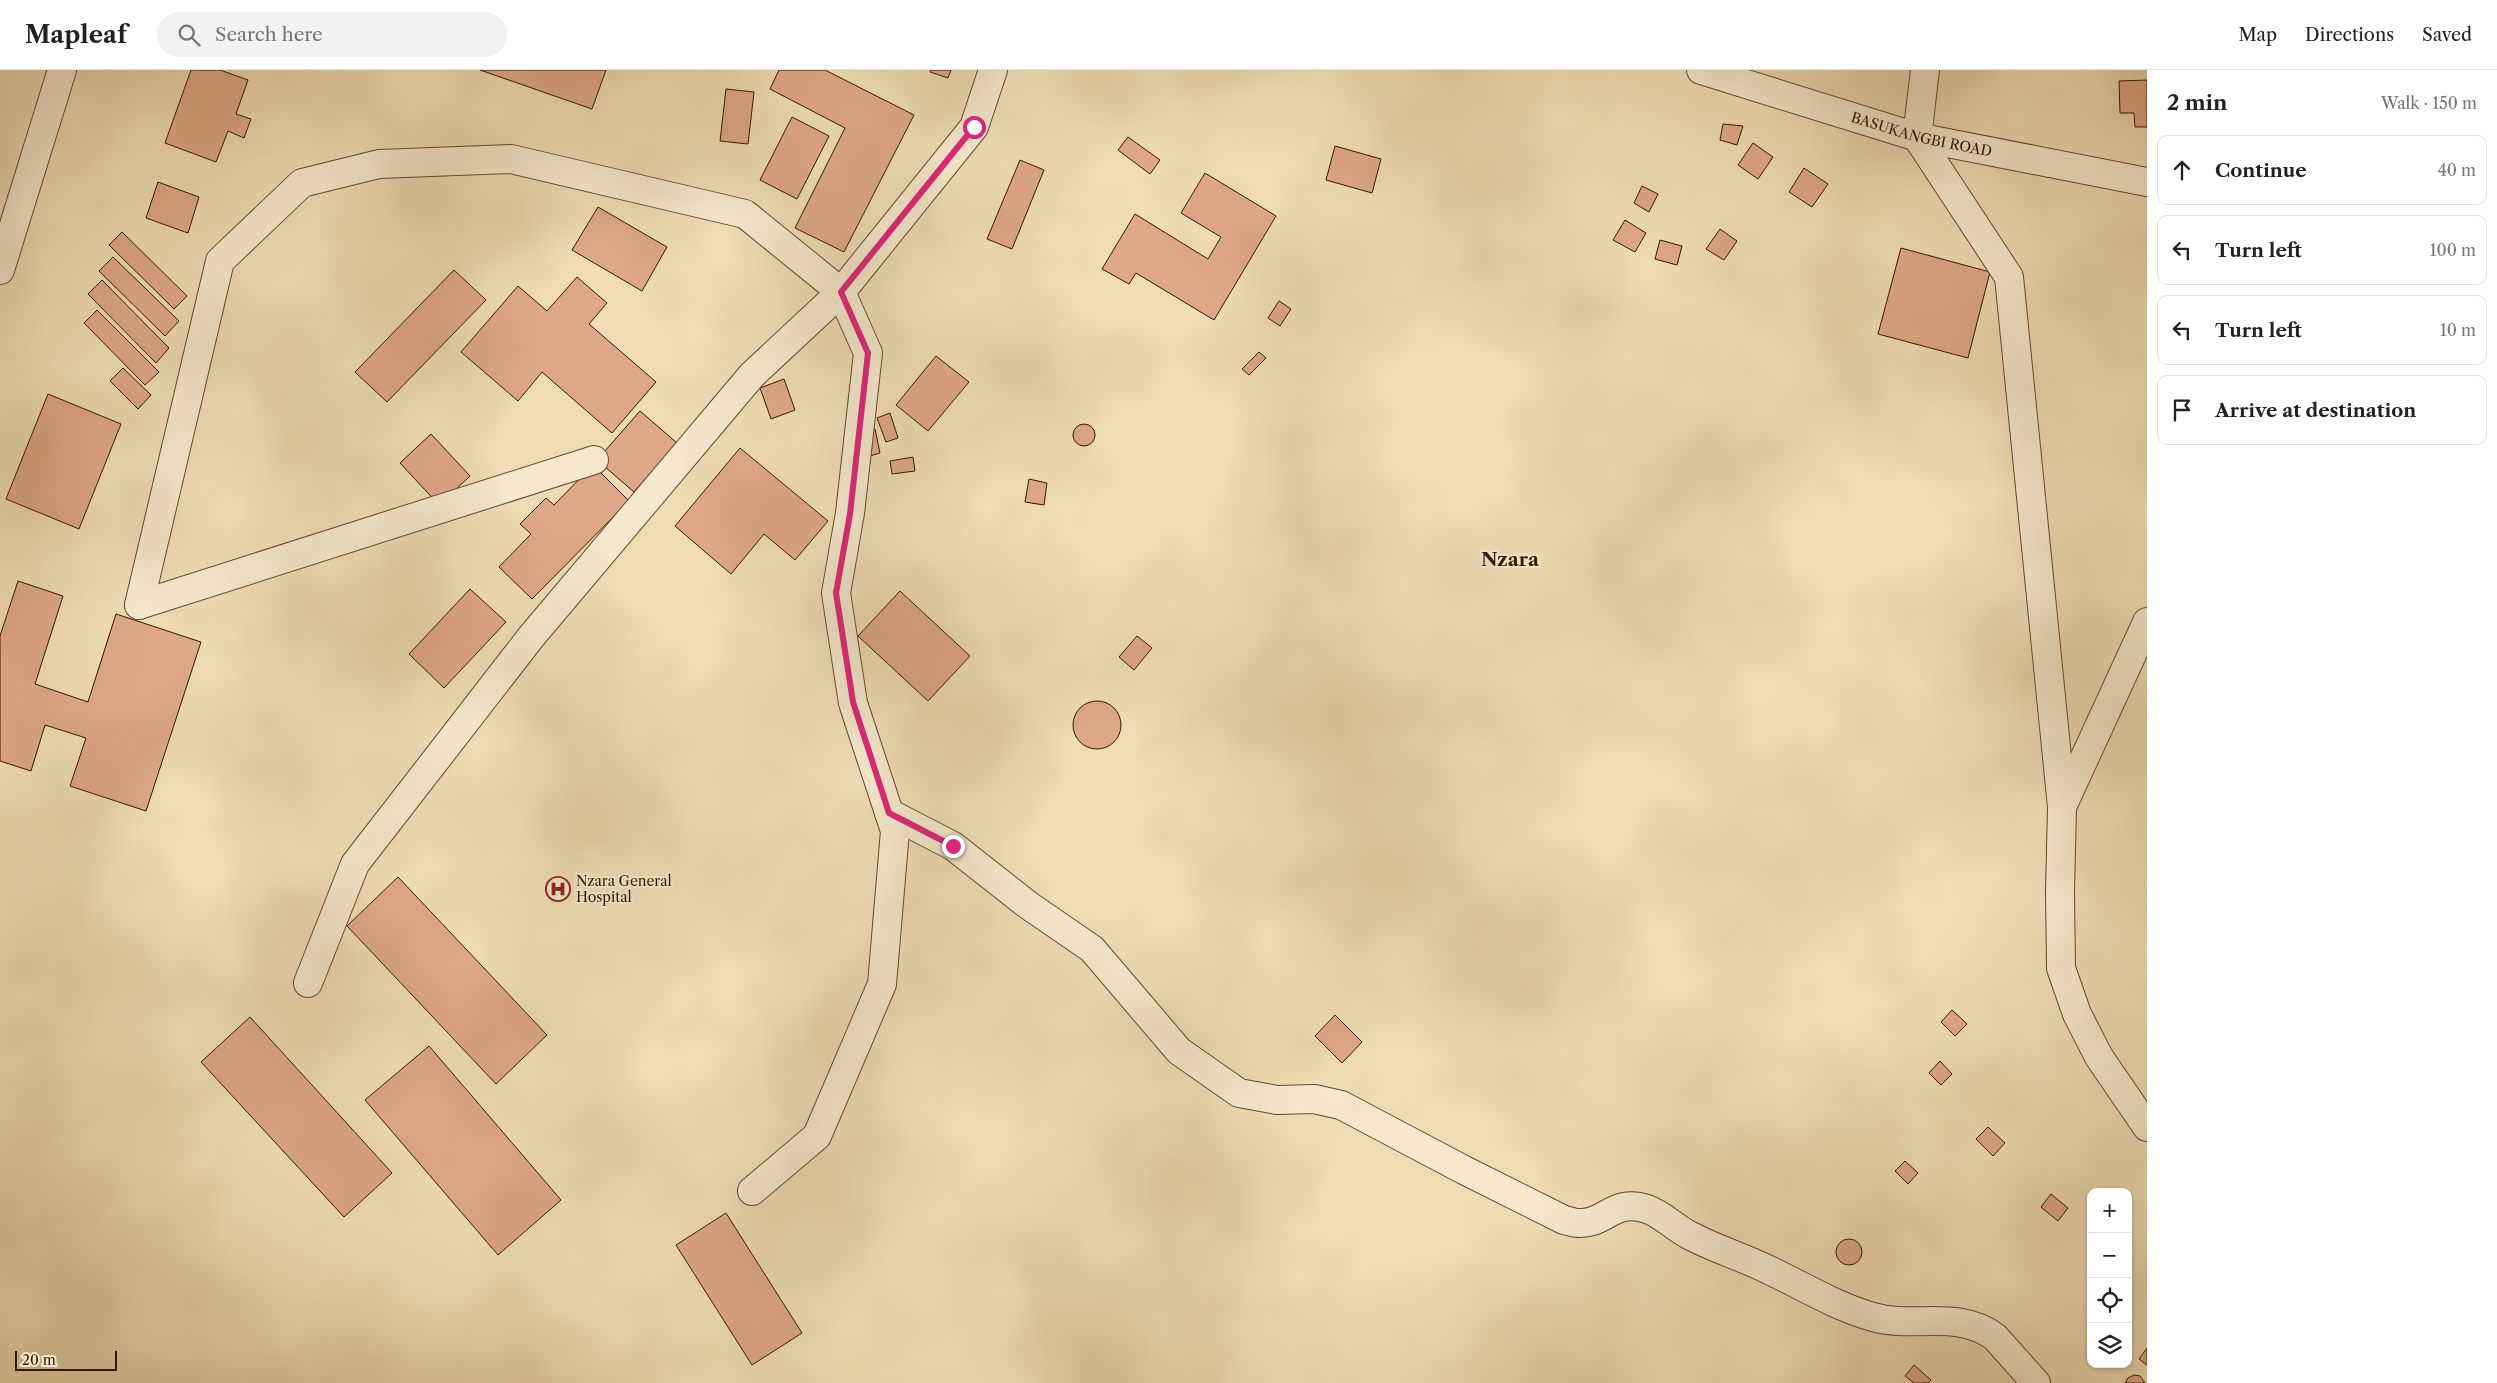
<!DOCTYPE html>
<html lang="en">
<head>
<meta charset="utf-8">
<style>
  :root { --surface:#fff; --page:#f2f2f2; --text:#202124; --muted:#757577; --line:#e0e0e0 }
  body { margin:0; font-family:"Libre Caslon Text",serif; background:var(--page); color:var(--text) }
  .controls { position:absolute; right:15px; bottom:15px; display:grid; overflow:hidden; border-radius:10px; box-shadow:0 1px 4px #0004 }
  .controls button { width:45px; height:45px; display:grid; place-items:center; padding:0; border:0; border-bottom:1px solid var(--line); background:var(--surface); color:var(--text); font:25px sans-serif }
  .scale { position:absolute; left:15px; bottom:12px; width:102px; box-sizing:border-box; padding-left:5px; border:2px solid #331700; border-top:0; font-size:14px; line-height:18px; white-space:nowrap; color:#331700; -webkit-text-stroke:4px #f5e8ce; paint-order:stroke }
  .stop { position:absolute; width:15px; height:15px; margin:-11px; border:4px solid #db2777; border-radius:50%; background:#fff }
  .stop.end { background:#db2777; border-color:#fff; box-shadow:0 1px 5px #0008 }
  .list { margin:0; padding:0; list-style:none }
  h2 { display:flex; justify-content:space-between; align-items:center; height:65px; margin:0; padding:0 20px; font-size:21px }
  h2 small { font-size:16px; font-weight:400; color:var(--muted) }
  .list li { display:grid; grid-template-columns:32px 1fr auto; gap:15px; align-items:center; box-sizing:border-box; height:70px; margin:0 10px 10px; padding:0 10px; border:1px solid var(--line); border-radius:10px }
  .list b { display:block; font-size:19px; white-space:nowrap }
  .list em { font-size:16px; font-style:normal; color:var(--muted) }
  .icon { flex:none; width:28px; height:28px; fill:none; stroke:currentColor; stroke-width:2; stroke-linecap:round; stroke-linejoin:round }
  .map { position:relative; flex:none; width:2147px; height:1313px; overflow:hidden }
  header { display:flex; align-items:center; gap:30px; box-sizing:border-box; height:70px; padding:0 25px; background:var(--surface); border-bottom:1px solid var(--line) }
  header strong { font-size:24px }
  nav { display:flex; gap:28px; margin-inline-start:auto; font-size:18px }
  .search { width:350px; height:45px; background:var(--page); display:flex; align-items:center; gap:12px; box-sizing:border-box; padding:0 18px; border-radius:28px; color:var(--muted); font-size:19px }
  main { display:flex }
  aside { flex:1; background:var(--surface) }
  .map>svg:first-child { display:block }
</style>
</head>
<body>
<header>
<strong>Mapleaf</strong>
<div class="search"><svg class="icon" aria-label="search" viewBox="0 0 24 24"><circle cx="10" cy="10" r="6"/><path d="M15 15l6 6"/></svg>Search here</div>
<nav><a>Map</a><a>Directions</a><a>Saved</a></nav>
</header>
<main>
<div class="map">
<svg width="2147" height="1313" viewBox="0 0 2147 1313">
  <rect width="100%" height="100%" fill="#efdcb4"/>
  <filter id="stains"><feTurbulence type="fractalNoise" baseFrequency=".004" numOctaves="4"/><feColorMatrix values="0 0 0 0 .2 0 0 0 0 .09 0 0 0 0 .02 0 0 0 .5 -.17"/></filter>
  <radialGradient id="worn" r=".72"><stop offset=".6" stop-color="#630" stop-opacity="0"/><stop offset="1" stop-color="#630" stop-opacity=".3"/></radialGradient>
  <g fill="#dea787" stroke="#331700">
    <path d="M191,0H220L248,10L236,44L251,49L244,68L228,61L216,92L165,73Z"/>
    <path d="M480,0H606L592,39Z"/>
    <path d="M779,0H825L914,45L844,182L795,158L845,58L770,19Z"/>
    <path d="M931,0H951L948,8L930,2Z"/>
    <path d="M2147,10V57H2135L2134,43H2120L2119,11Z"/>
    <path d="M726,19L754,22L748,74L720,71Z"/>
    <path d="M792,47L829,66L797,129L760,110Z"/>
    <path d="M1723,54L1743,56L1737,75L1720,70Z"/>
    <path d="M1128,67L1160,90L1150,104L1118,80Z"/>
    <path d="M1753,73L1773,87L1758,109L1738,95Z"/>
    <path d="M1335,76L1381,89L1372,123L1326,110Z"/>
    <path d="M1020,90L1044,100L1012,179L987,169Z"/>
    <path d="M1804,98L1828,114L1812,137L1789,122Z"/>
    <path d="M1205,103L1276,146L1214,250L1136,203L1129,214L1102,199L1135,144L1208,189L1221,167L1181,143Z"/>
    <path d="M158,112L199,127L188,163L146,148Z"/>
    <path d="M1642,116L1658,124L1649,142L1634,133Z"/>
    <path d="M598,137L667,177L642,221L572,180Z"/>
    <path d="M1625,150L1646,163L1635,182L1613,170Z"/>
    <path d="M1720,159L1737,171L1724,190L1706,179Z"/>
    <path d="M122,162L187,226L174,239L109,175Z"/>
    <path d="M1660,170L1682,176L1677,195L1655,189Z"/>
    <path d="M1901,178L1990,202L1968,288L1878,264Z"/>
    <path d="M113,187L179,251L165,266L99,201Z"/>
    <path d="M454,200L486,230L387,332L355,302Z"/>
    <path d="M577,207L607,233L589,254L656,312L612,363L542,302L518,331L461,282L518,216L547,241Z"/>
    <path d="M102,210L169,278L156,293L88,224Z"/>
    <path d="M1279,231L1291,239L1280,256L1268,248Z"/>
    <path d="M97,240L159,302L145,315L84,253Z"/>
    <path d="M1259,282L1266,288L1249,305L1242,299Z"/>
    <path d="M936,286L969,312L928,361L896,335Z"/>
    <path d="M123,298L151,325L138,339L110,311Z"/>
    <path d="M784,309L795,340L771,349L760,318Z"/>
    <path d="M48,324L121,354L79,459L6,429Z"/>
    <path d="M640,341L677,373L634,422L597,390Z"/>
    <path d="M890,343L898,368L886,372L877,348Z"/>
    <circle cx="1084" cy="365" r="11"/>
    <path d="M875,359L880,383L870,386L865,362Z"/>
    <path d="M431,364L470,406L439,435L400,393Z"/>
    <path d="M740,378L828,451L795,490L764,464L731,504L675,456Z"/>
    <path d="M913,387L915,401L892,404L890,391Z"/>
    <path d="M593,395L629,431L532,529L499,497L531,464L520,454L546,428L554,435Z"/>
    <path d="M1029,409L1047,413L1044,435L1025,432Z"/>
    <path d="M18,511L63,526L35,614L88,632L116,544L201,572L146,741L70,716L86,668L45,655L31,701L0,691V566Z"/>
    <path d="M470,519L506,552L444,618L409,584Z"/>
    <path d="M900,521L970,586L928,631L858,566Z"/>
    <path d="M1137,566L1152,578L1134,600L1119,587Z"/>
    <circle cx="1097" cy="655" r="24"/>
    <path d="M398,807L547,965L496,1014L347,856Z"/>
    <path d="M1952,940L1967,954L1955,966L1941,952Z"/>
    <path d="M1335,945L1362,972L1342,993L1315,966Z"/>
    <path d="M250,947L392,1103L344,1147L201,992Z"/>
    <path d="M429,976L561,1130L498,1185L365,1030Z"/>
    <path d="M1940,991L1952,1004L1941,1015L1929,1003Z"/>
    <path d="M1988,1057L2005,1073L1993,1086L1976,1069Z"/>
    <path d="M1905,1091L1918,1103L1908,1114L1895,1101Z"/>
    <path d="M2051,1124L2068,1138L2058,1151L2041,1137Z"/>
    <path d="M726,1143L802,1263L752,1295L676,1175Z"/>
    <circle cx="1849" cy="1182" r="13"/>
    <path d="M2147,1278V1295L2139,1289Z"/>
    <path d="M1914,1295L1931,1310L1928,1313H1914L1905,1306Z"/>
    <path d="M2134,1305L2140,1306L2145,1313H2125L2128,1308Z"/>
  </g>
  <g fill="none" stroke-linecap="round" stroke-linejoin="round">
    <defs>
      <g id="minor">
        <path id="s1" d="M1701,0L1917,67L2147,112"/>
        <path d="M1925,0L1917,67L2009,207L2062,737L2060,822L2061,898L2077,944L2099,987L2147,1057"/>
        <path d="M0,200L62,0"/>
        <path d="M139,535L220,191L302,113L379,94L511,89L745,144L841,222L868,283L850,443L836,523L853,633L895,761L882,914L817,1066L752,1121"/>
        <path d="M139,535L594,390"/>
        <path d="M2062,737L2147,552"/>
        <path d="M889,743L953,776L1028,835L1092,879L1179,981L1239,1023L1277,1030L1314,1029L1341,1035L1464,1100L1564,1150C1569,1151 1574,1153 1579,1153C1606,1154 1613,1128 1647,1139C1662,1144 1675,1158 1689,1165C1715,1179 1743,1187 1769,1200C1803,1216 1837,1237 1873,1247C1915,1259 1957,1239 1995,1267L2036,1313"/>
        <path d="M308,913L355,794L531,567L752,305L841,222L974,57L993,0"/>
      </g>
    </defs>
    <use href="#minor" stroke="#62482d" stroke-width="30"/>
    <use href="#minor" stroke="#f5e8ce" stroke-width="28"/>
  </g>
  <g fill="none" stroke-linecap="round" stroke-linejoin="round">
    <path stroke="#db2777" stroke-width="6" d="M953,776L889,743L853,632L836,523L850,444L868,283L841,222L974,57"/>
  </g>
  <defs>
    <symbol id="hospital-ring" viewBox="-11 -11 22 22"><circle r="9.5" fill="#f5e8ce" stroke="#8f2418" stroke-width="1.5"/><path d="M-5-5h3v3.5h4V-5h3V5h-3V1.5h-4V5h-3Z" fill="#8f2418"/></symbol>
  </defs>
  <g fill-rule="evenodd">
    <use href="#hospital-ring" x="544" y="805" width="28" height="28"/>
  </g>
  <g text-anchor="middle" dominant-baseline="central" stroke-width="4" stroke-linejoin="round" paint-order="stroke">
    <g font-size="14" fill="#331700" stroke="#f5e8ce">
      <text stroke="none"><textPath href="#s1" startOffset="230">BASUKANGBI ROAD</textPath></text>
    </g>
    <g font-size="14" fill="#331700" stroke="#f5e8ce" text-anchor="start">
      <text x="576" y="811">Nzara General<tspan x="576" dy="16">Hospital</tspan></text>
    </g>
    <g font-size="19" font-weight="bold" fill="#331700" stroke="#f5e8ce">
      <text x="1510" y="489">Nzara</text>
    </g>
  </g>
  <rect width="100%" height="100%" filter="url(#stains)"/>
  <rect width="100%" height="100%" fill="url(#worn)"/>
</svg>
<div class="controls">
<button>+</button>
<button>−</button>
<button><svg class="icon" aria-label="locate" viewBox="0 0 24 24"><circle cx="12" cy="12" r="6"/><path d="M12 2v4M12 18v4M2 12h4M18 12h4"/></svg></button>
<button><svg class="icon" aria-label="layers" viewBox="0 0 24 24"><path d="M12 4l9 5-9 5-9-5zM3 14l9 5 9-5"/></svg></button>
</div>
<div class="scale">20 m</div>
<div class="stop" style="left:974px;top:57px"></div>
<div class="stop end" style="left:953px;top:776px"></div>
</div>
<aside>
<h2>2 min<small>Walk · 150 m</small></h2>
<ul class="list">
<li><svg class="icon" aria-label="ahead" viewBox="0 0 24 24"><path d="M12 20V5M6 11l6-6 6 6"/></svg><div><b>Continue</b></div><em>40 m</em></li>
<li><svg class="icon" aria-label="left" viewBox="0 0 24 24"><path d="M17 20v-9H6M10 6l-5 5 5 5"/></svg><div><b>Turn left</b></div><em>100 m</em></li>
<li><svg class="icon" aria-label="left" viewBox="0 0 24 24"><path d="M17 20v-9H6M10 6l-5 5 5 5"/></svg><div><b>Turn left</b></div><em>10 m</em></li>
<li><svg class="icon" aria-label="arrive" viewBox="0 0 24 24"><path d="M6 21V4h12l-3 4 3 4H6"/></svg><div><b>Arrive at destination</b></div></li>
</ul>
</aside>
</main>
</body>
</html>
